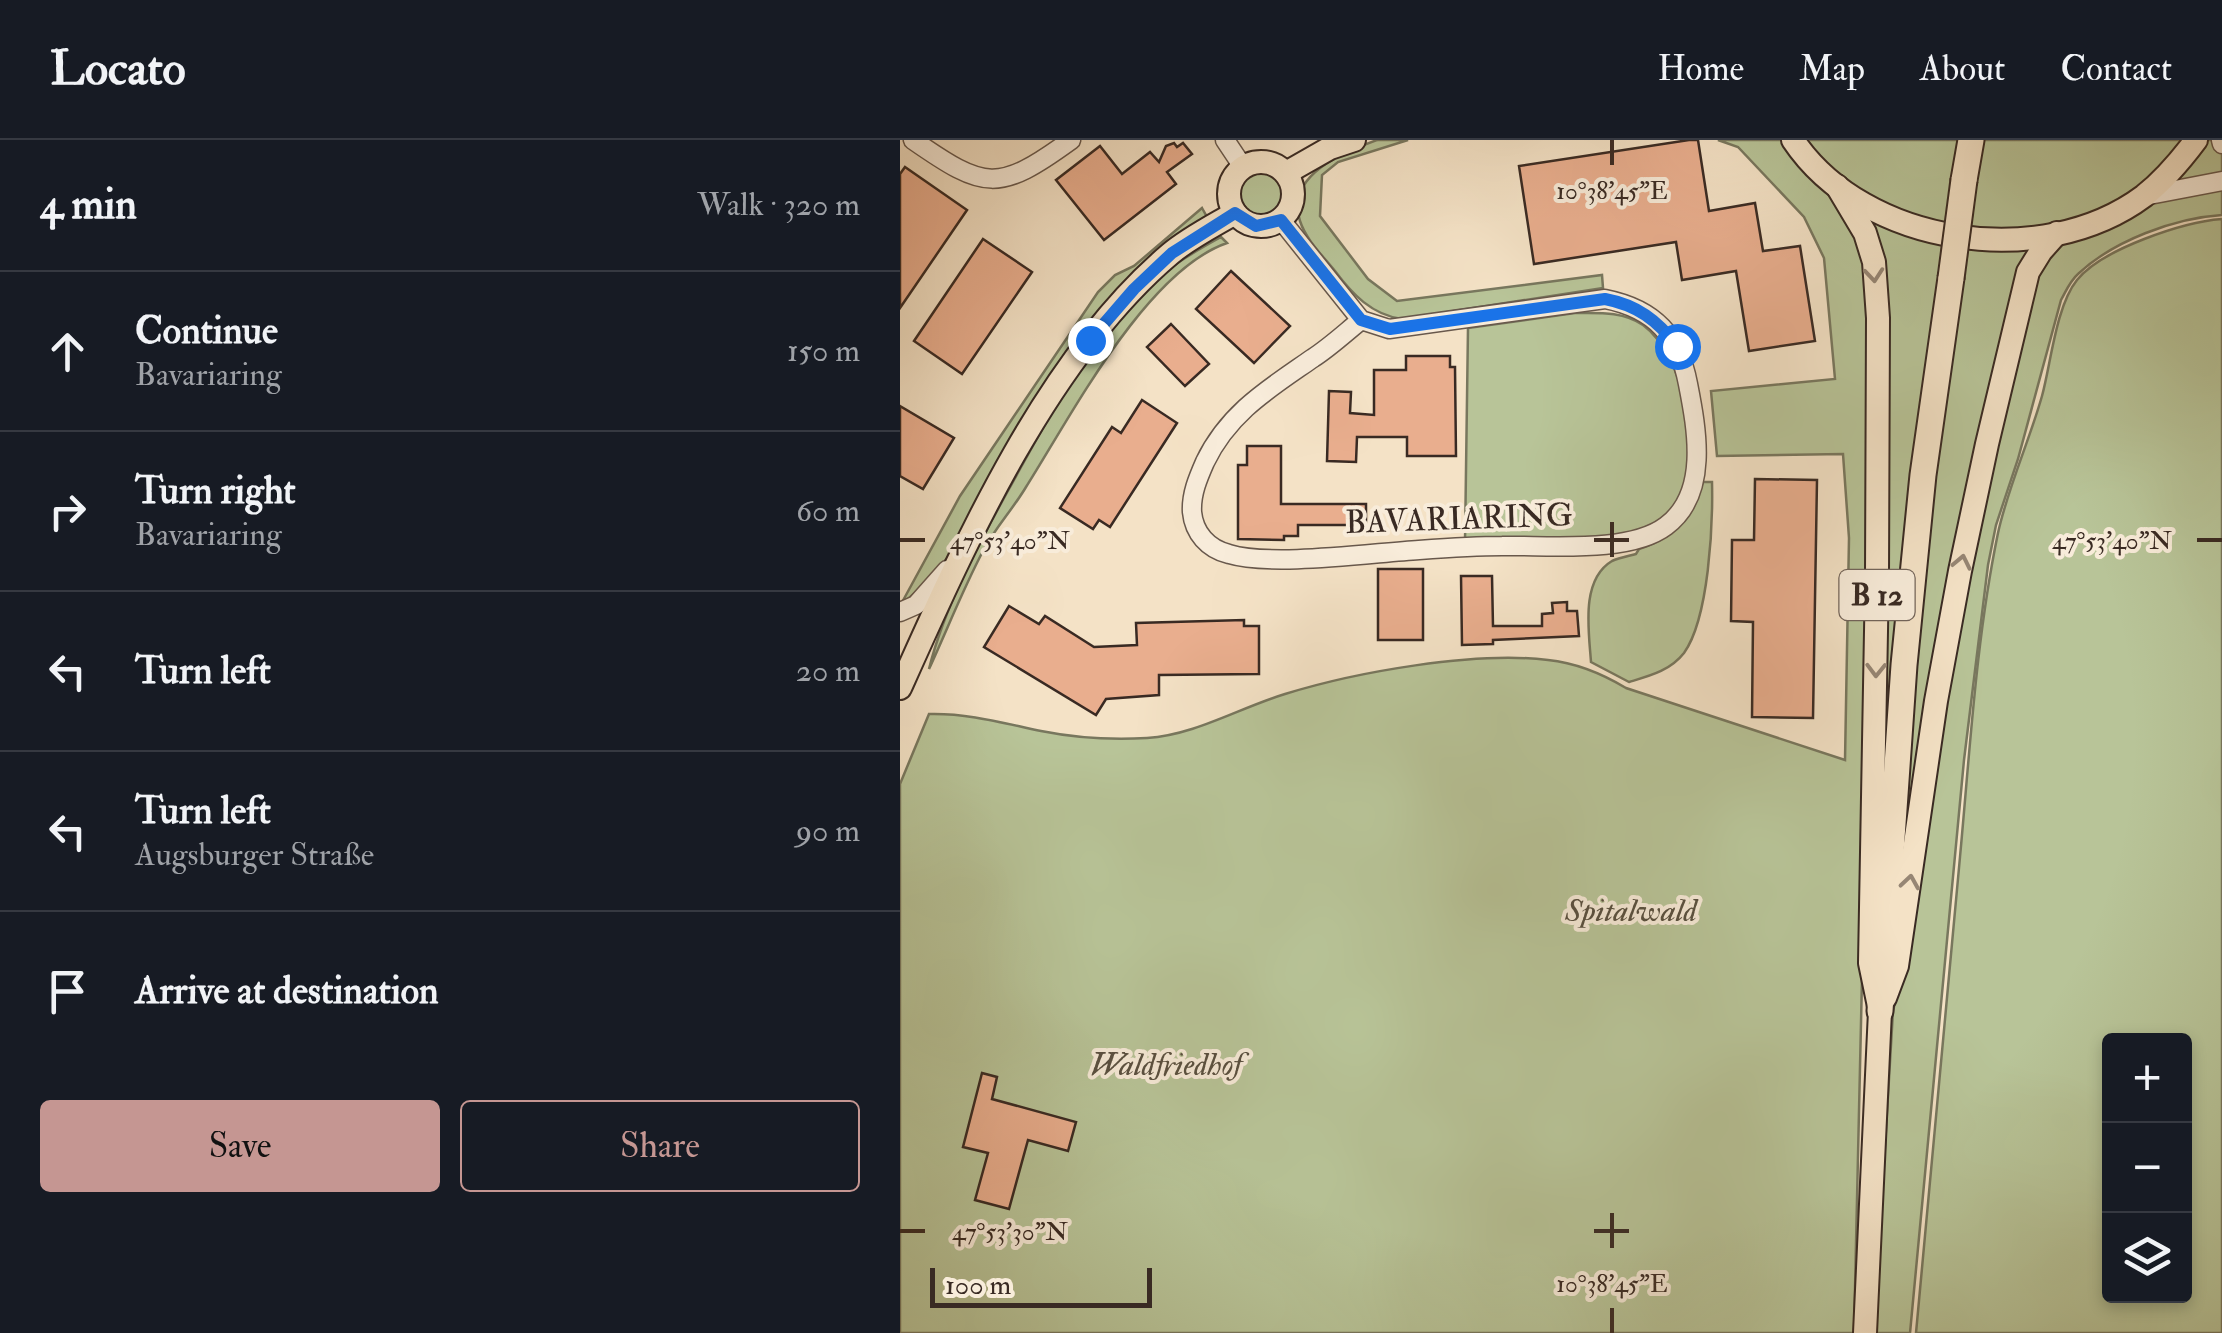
<!DOCTYPE html>
<html lang="en">
<head>
<meta charset="utf-8">
<style>
  :root { --surface:#171b24; --page:#242831; --text:#f1f3f6; --muted:#9ea1a6; --line:#363941; --accent:#c59692 }
  body { margin:0; font-family:"IM FELL Double Pica",serif; background:var(--page); color:var(--text) }
  .controls { position:absolute; right:30px; bottom:30px; display:grid; overflow:hidden; border-radius:10px; box-shadow:0 5px 15px #0003 }
  .controls button { width:90px; height:90px; display:grid; place-items:center; padding:0; border:0; border-bottom:2px solid var(--line); background:var(--surface); color:var(--text); font:50px sans-serif }
  .scale { position:absolute; left:30px; bottom:25px; width:222px; box-sizing:border-box; padding-left:10px; border:5px solid #392a23; border-top:0; font-size:28px; line-height:35px; white-space:nowrap; color:#392a23; -webkit-text-stroke:8px #f8ecda; paint-order:stroke }
  .stop { position:absolute; width:30px; height:30px; margin:-22px; border:8px solid #1a73e8; border-radius:50%; background:#fff }
  .stop.end { background:#1a73e8; border-color:#fff; box-shadow:0 2px 10px #0008 }
  .list { margin:0; padding:0; list-style:none }
  h2 { display:flex; justify-content:space-between; align-items:center; height:130px; margin:0; padding:0 40px; font-size:42px }
  h2 small { font-size:32px; font-weight:400; color:var(--muted) }
  .list li { display:grid; grid-template-columns:65px 1fr auto; gap:30px; align-items:center; box-sizing:border-box; height:160px; padding:0 40px; border-top:2px solid var(--line) }
  .list b { display:block; font-size:38px; white-space:nowrap }
  .list p { margin:0; font-size:32px; white-space:nowrap; color:var(--muted) }
  .list em { font-size:32px; font-style:normal; color:var(--muted) }
  .actions { display:flex; gap:20px; padding:30px 40px }
  .actions a { flex:1; padding:22px 0; border:2px solid var(--accent); border-radius:10px; text-align:center; font-size:35px; color:var(--accent) }
  .actions .main { background:var(--accent); color:#111 }
  .icon { flex:none; width:55px; height:55px; fill:none; stroke:currentColor; stroke-width:2; stroke-linecap:round; stroke-linejoin:round }
  .map { position:relative; flex:none; width:1322px; height:1193px; overflow:hidden }
  header { display:flex; align-items:center; gap:60px; box-sizing:border-box; height:140px; padding:0 50px; background:var(--surface); border-bottom:2px solid var(--line) }
  header strong { font-size:48px }
  nav { display:flex; gap:55px; margin-inline-start:auto; font-size:35px }
  main { display:flex }
  aside { flex:1; background:var(--surface) }
  .map>svg:first-child { display:block }
</style>
</head>
<body>
<header>
<strong>Locato</strong>
<nav><a>Home</a><a>Map</a><a>About</a><a>Contact</a></nav>
</header>
<main>
<aside>
<h2>4 min<small>Walk · 320 m</small></h2>
<ul class="list">
<li><svg class="icon" aria-label="ahead" viewBox="0 0 24 24"><path d="M12 20V5M6 11l6-6 6 6"/></svg><div><b>Continue</b><p>Bavariaring</p></div><em>150 m</em></li>
<li><svg class="icon" aria-label="right" viewBox="0 0 24 24"><path d="M7 20v-9h11M14 6l5 5-5 5"/></svg><div><b>Turn right</b><p>Bavariaring</p></div><em>60 m</em></li>
<li><svg class="icon" aria-label="left" viewBox="0 0 24 24"><path d="M17 20v-9H6M10 6l-5 5 5 5"/></svg><div><b>Turn left</b></div><em>20 m</em></li>
<li><svg class="icon" aria-label="left" viewBox="0 0 24 24"><path d="M17 20v-9H6M10 6l-5 5 5 5"/></svg><div><b>Turn left</b><p>Augsburger Straße</p></div><em>90 m</em></li>
<li><svg class="icon" aria-label="arrive" viewBox="0 0 24 24"><path d="M6 21V4h12l-3 4 3 4H6"/></svg><div><b>Arrive at destination</b></div></li>
</ul>
<div class="actions"><a class="main">Save</a><a>Share</a></div>
</aside>
<div class="map">
<svg width="1322" height="1193" viewBox="0 0 1322 1193">
  <rect width="100%" height="100%" fill="#f4e2c6"/>
  <filter id="stains"><feTurbulence type="fractalNoise" baseFrequency=".002" numOctaves="4"/><feColorMatrix values="0 0 0 0 .2 0 0 0 0 .09 0 0 0 0 .02 0 0 0 .5 -.17"/></filter>
  <radialGradient id="worn" r=".72"><stop offset=".6" stop-color="#630" stop-opacity="0"/><stop offset="1" stop-color="#630" stop-opacity=".3"/></radialGradient>
  <g fill="#b8c498" stroke="#78775e" stroke-width="2.5" fill-rule="evenodd">
    <path d="M477,0H508L438,22L422,35L420,76L468,139L497,161L702,135L703,148L502,179C472,175 452,154 435,131C423,116 406,100 400,81C385,34 445,12 477,0Z"/>
    <path d="M818,0H883L931,52L943,70L967,123L965,706L954,1193H0V644L29,574C68,573 103,583 141,591C176,598 212,600 247,598C295,595 339,568 385,554C456,532 574,511 648,520C677,523 701,533 726,548L945,620L949,398L943,314L817,316L811,251L935,239L924,118L904,77L838,7Z"/>
    <path d="M903,0H1064L1049,88L1007,77L942,40Z"/>
    <path d="M1080,0H1286C1270,16 1255,37 1238,51C1190,88 1123,88 1066,92Z"/>
    <path d="M1304,0H1316L1322,11V36L1263,46Z"/>
    <circle cx="361" cy="55" r="24"/>
    <path d="M1322,46V75C1274,78 1213,101 1178,134C1170,141 1166,151 1161,160L1118,319L1096,385L1088,425L1064,620L1010,1193H974L993,871L1004,826L1039,561L1134,133L1159,99L1248,61Z"/>
    <path d="M956,66L1046,103L984,684V178Z"/>
    <path d="M302,68L307,77L267,107L60,403L25,444L0,466L60,356L198,152L215,135L234,126Z"/>
    <path d="M1322,79V1193H1016C1031,1034 1045,876 1060,717C1070,610 1076,499 1098,393C1108,347 1129,302 1142,256C1151,223 1156,166 1177,140C1202,109 1283,82 1322,79ZM1210,901H1284V1156H1210Z"/>
    <path d="M321,97L327,103C246,131 171,276 126,347C113,369 95,388 83,411C63,449 47,490 29,529C47,457 85,393 120,329C154,268 190,201 240,153C265,129 292,113 321,97Z"/>
    <path d="M1140,102L1000,767L999,700L1035,316L1063,106Z"/>
    <path d="M675,173C698,173 723,171 743,185C784,215 804,314 780,359C770,380 745,391 723,396L565,401L568,188Z"/>
    <path d="M803,342H812C813,385 809,478 784,513C770,531 749,536 729,542L691,522C689,492 680,440 712,421C719,418 729,416 736,414L739,409C773,399 792,374 803,342Z"/>
  </g>
  <g fill="#e9ae8e" stroke="#392a23" stroke-width="2.5">
    <path d="M789,0H798L809,71L855,63L863,111L900,106L915,201L849,211L836,131L782,140L776,102L634,124L619,26Z"/>
    <path d="M274,3L277,7L283,3L292,14L267,32L276,44L204,100L156,40L200,6L222,34L250,12L259,22L266,6Z"/>
    <path d="M5,27L67,70L0,168V34Z"/>
    <path d="M83,99L132,132L62,234L14,201Z"/>
    <path d="M331,131L390,186L354,223L296,169Z"/>
    <path d="M271,184L309,224L285,246L247,207Z"/>
    <path d="M506,216H550V227H555L556,316H507V297H457L456,322L427,321L429,251L451,252L450,273L474,275V230H506Z"/>
    <path d="M242,260L277,283L210,387L199,380L193,389L160,368L212,287L221,293Z"/>
    <path d="M0,266L54,298L23,349L0,336Z"/>
    <path d="M347,306H381V364H466V385H398V396H384V400L338,399V325H347Z"/>
    <path d="M855,339L917,340L913,578L852,577L853,482L831,481L832,400H854Z"/>
    <rect x="478" y="429" width="45" height="71"/>
    <path d="M561,436H592L593,486H642V474L653,473L652,463L667,462V471H677L679,496L593,500V504L562,505Z"/>
    <path d="M109,466L139,484L145,476L194,507L237,505L236,483L344,480V486H359V534L259,535V555L206,559L196,575L84,507Z"/>
    <path d="M82,933L97,937L92,959L176,982L168,1011L128,1000L109,1069L75,1060L88,1013L63,1007Z"/>
  </g>
  <g fill="none" stroke-linecap="round" stroke-linejoin="round">
    <defs>
      <g id="minor">
        <path d="M13,0C85,50 98,53 171,0"/>
        <path d="M325,0L343,27"/>
        <path d="M1321,0L1322,4"/>
        <path d="M1244,56L1322,41"/>
        <path d="M381,80L461,180L489,189L705,159C755,169 779,196 788,244C797,290 809,354 766,386C729,414 647,405 602,406C574,406 546,408 519,410C470,413 372,427 329,414C308,409 294,393 292,372C291,354 298,338 305,322C329,272 370,248 413,218C430,207 445,193 461,180"/>
        <path d="M0,472L16,465L47,430"/>
      </g>
      <g id="major">
        <path d="M893,0C964,106 1142,132 1244,56C1263,41 1281,20 1296,0"/>
        <circle cx="361" cy="54" r="32"/>
        <path d="M386,33L430,8L454,0"/>
        <path d="M937,46L965,93L974,122L978,178L977,436L970,823L980,871L965,1193"/>
        <path d="M0,548C65,403 147,218 270,114C289,98 313,86 335,73"/>
        <path d="M985,858L997,826L1036,561L1060,431L1087,304L1128,132L1141,111L1157,93"/>
      </g>
      <g id="highway">
        <path d="M1064,40L1071,0"/>
        <path d="M980,871L1004,525L1023,335L1051,138"/>
      </g>
    </defs>
    <use href="#minor" stroke="#68584c" stroke-width="21"/>
    <use href="#major" stroke="#392a23" stroke-width="26"/>
    <use href="#highway" stroke="#392a23" stroke-width="29"/>
    <use href="#minor" stroke="#f8ecda" stroke-width="18"/>
    <use href="#major" stroke="#f4e2c6" stroke-width="22"/>
    <use href="#highway" stroke="#f4e2c6" stroke-width="25"/>
    <defs>
      <path id="highway-bridge" d="M1051,138L1064,40"/>
    </defs>
    <use href="#highway-bridge" stroke="#392a23" stroke-width="29" stroke-linecap="butt"/>
    <use href="#highway-bridge" stroke="#f4e2c6" stroke-width="25"/>
  </g>
  <defs><path id="oneway-chevron" d="M-2-3.5L2.5 0L-2 3.5" fill="none" stroke-width="1.6" stroke-linecap="round" stroke-linejoin="round" transform="scale(2.5)"/></defs>
  <g stroke="#968674">
    <use href="#oneway-chevron" transform="translate(974 135) rotate(85)"/>
    <use href="#oneway-chevron" transform="translate(1062 422) rotate(-78)"/>
    <use href="#oneway-chevron" transform="translate(976 530) rotate(91)"/>
    <use href="#oneway-chevron" transform="translate(1010 742) rotate(-81)"/>
  </g>
  <g fill="none" stroke-linecap="round" stroke-linejoin="round">
    <path stroke="#1a73e8" stroke-width="12" d="M190,200L234,149L272,113L335,73L356,86L381,80L461,180L490,189L705,159C737,165 757,180 777,206"/>
  </g>
  <path fill="none" stroke="#392a23" stroke-width="4" d="M712,0V25M712,382V417M0,400H25M694,400H729M1297,400H1322M712,1073V1108M0,1091H25M694,1091H729M712,1168V1193"/>
  <g text-anchor="middle" dominant-baseline="central" stroke-width="8" stroke-linejoin="round" paint-order="stroke">
    <rect fill="#f8ecda" stroke="#72645a" stroke-width="2.5" x="939.5" y="430" width="75" height="50" rx="8"/>
    <g font-size="30" font-weight="bold" fill="#392a23">
      <text x="977" y="455">B 12</text>
    </g>
    <g font-size="32" fill="#392a23" stroke="#f8ecda">
      <text transform="translate(559 379) rotate(-2)">BAVARIARING</text>
    </g>
    <g font-size="32" font-style="italic" fill="#595040" stroke="#f8ecda">
      <text x="731" y="771">Spitalwald</text>
      <text x="266" y="925">Waldfriedhof</text>
    </g>
  </g>
  <g font-size="25" text-anchor="middle" fill="#392a23" stroke="#f8ecda" stroke-width="8" stroke-linejoin="round" paint-order="stroke">
    <text x="712" y="59">10°38'45"E</text>
    <text x="110" y="409">47°53'40"N</text>
    <text x="1212" y="409">47°53'40"N</text>
    <text x="110" y="1100">47°53'30"N</text>
    <text x="712" y="1152">10°38'45"E</text>
  </g>
  <rect width="100%" height="100%" filter="url(#stains)"/>
  <rect width="100%" height="100%" fill="url(#worn)"/>
</svg>
<div class="controls">
<button>+</button>
<button>−</button>
<button><svg class="icon" aria-label="layers" viewBox="0 0 24 24"><path d="M12 4l9 5-9 5-9-5zM3 14l9 5 9-5"/></svg></button>
</div>
<div class="scale">100 m</div>
<div class="stop" style="left:777px;top:206px"></div>
<div class="stop end" style="left:190px;top:200px"></div>
</div>
</main>
</body>
</html>
